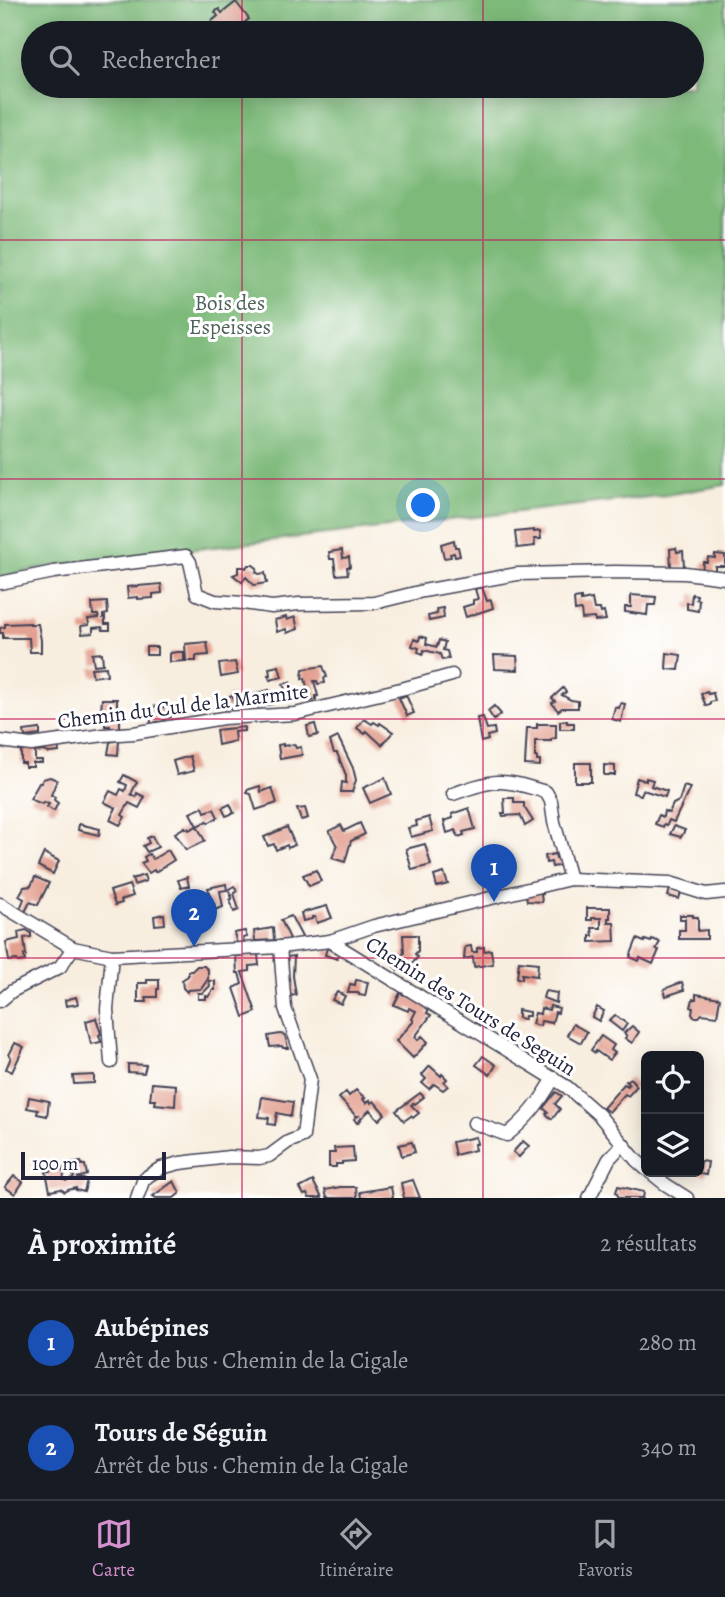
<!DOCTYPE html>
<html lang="fr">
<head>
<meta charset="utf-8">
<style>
  :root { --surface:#171b24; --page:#20242c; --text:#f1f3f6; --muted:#9ea1a6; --line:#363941; --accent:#d690ce }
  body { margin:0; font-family:Alegreya,serif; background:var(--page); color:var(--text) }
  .controls { position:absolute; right:21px; bottom:21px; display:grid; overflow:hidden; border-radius:10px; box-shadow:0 4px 18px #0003 }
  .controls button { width:63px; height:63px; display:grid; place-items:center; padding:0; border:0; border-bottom:2px solid var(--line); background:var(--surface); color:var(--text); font:35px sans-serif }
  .scale { position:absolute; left:21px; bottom:18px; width:145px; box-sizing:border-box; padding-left:7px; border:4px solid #22223b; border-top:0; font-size:19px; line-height:24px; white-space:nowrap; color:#22223b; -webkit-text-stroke:5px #fff; paint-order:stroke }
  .you { position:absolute; left:424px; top:506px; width:24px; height:24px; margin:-18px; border:5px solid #fff; border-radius:50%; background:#1a73e8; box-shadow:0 0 0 10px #1a73e833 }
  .badge { display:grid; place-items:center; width:46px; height:46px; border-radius:50%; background:var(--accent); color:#fff; font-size:23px; font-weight:700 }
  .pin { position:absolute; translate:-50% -58px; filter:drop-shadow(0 2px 4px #0008) }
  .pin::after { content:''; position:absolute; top:37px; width:24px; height:21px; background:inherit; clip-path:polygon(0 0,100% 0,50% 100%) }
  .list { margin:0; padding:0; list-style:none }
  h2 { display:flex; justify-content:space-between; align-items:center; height:91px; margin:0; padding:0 28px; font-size:30px }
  h2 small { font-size:23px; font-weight:400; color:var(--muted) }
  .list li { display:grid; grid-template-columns:46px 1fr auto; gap:21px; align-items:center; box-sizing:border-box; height:105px; padding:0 28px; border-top:2px solid var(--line) }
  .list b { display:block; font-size:26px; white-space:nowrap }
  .list p { margin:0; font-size:23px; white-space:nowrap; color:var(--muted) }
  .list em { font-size:23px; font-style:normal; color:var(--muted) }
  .icon { flex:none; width:38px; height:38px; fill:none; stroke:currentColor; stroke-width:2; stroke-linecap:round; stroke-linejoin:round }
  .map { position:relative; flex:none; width:725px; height:1198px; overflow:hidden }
  .search { position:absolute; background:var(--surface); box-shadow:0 4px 18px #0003; left:21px; right:21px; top:21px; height:77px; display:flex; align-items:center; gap:18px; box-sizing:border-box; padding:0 24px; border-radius:38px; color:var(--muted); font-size:26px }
  .sheet { height:301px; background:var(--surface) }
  nav { display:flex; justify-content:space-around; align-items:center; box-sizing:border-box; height:98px; border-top:2px solid var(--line); background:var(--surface); font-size:19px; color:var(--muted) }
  nav a { display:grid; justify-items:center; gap:4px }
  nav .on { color:var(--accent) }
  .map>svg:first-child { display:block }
</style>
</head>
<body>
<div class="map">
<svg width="725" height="1198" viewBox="0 0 725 1198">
  <rect width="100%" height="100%" fill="#fff"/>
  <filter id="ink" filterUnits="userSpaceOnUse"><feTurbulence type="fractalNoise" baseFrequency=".0143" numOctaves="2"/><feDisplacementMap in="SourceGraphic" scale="14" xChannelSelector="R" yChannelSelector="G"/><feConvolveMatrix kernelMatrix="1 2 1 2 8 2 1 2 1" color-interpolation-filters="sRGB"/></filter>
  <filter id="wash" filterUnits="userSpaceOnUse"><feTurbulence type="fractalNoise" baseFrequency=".00686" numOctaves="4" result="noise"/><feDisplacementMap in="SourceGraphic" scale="28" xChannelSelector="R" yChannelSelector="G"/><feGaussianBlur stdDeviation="1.57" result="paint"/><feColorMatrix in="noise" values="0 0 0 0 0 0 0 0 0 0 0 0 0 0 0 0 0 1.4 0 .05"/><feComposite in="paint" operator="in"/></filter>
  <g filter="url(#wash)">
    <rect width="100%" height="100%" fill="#f8eedf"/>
    <path fill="#7db979" stroke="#506e5a" stroke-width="2" fill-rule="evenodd" d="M0,0H725V485L666,495L57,565L0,577ZM33,33H692V86H33Z"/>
    <g id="blocks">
      <g fill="#e29e8e">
        <path d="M236,2L249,19L231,33H197L218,16L215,12L219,9L222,13Z"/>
        <path d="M534,530V532L540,531L541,539H534L535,546L517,548L515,532Z"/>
        <path d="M454,540L455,547H458L460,556L455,557L454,553L450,554L451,557L444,558L441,544Z"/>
        <path d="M676,548L677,552L683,551L684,567L671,568L670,549Z"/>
        <path d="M342,550L343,558L349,557L350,567H347L348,574L336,575L334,559H330L329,552Z"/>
        <path d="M715,554L725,555V566H715V575L702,574L703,562H707L708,557L715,558Z"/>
        <path d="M248,565H253L257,568L256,572L259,574L265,573L267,583L254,585L246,577L242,582L233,575L238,573V567H244L246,568Z"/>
        <path d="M161,584L162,593L153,594V598L138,599V597L128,598L127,587Z"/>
        <path d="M482,587L487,601L491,600L493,608L466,617L463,607L473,604V600L478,599L475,589Z"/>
        <path d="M692,594L697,595L696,599L699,600L698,611L687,609V603H691Z"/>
        <path d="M631,595L656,597L655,605H648L647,615L625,612V607H631Z"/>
        <path d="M581,598V601L592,599L594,609H600L601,613L604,612L606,620L595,621L594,618L582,619L581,610L575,611L574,599Z"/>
        <path d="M107,602L108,614L103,615V618L105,617V624H110V630H103L102,627L93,628V633L82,634L81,626L89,625L88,619L99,618L98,615H93L92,603Z"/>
        <path d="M443,608L444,618L429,621L428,616L437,614L436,609Z"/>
        <path d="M286,617L287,620L295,617L298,629L287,633L286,629L277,632L275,620Z"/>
        <path d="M30,623V624H38L41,640V652H30L29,638H3V633H0V628L5,627V624Z"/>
        <path d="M420,636L427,638L426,644L437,647L439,640L445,642L443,650L447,651L449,659L442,660L440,654L424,650L423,654L418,652L419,648L412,646L414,639L419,641Z"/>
        <path d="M207,642L209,655L196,656V661H186L185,644Z"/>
        <rect x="146" y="647" width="11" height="8"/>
        <path d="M178,652H184V661L170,662V653Z"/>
        <path d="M102,653L103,664L94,665L92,654Z"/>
        <path d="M667,653L681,655L679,670L666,669Z"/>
        <path d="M494,655L517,656L518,670L495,669Z"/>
        <path d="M235,662L238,674L221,677L219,664Z"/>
        <path d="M279,666L282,677L270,680L268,675H270L269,668Z"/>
        <path d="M323,666L327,677L324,678L325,683L318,684L317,681H314L318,696H316V700L310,701L305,678L302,679L303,669Z"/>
        <path d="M106,667L107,675L93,677L91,668Z"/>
        <path d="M290,682L293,693L287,695L283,684Z"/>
        <path d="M563,688L566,692L562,695L571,700L578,701V708H562L558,711L552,703L555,701L552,698Z"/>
        <path d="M269,690L272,704L258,707L255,694Z"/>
        <path d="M707,692L708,694L713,693L715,701L710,702V705L706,706L701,694Z"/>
        <path d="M233,695L235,707L224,709L223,703L228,702L227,697Z"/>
        <path d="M406,695L414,713L407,716L399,698Z"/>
        <path d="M102,699H117V716H120V729H110V726H105V716H111L112,711H101Z"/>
        <path d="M621,703L625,704L621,722L612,719L615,707L619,708Z"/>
        <path d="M158,706L159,708L170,706L171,717L164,718L165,721L156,722L157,726L152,727L149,713L152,712L151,707Z"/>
        <path d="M494,706L501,714L494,720L488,711Z"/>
        <path d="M483,717L487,729L494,728L495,734L487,736L488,740L481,742L477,718Z"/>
        <path d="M364,719L372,724L374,722L379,725L380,723L393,732L382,745L367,731L365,734L357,728Z"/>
        <path d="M560,721H567V723H574V729H560Z"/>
        <path d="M315,724L318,735L309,737L307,726Z"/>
        <path d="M537,724H556V738L551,739V741H535V757H537V761H540V766L525,765L527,728H537Z"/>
        <path d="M244,727V731L234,732L235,741L218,745L216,730Z"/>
        <path d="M40,729V735L25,737L24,731Z"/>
        <path d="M338,737L353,768L356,780L352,792H341L342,782L346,783V775L337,753H334L330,741Z"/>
        <path d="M119,740L118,755L108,754L110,742Z"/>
        <path d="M58,744L59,752L49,753L43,751L35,752V760H42V763H33V767H25V763H21V748Z"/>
        <path d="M283,744V746L294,744L296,748L301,747L302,755L280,759L278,745Z"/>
        <path d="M190,756L194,771L177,775L173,761Z"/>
        <rect x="575" y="763" width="16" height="19"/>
        <path d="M604,765L615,766V775H604Z"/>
        <path d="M124,775L137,782L131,794L136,797L137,793L145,797L139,808L129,803L122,815L125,817L120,825L110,820L116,808L104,802L110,791L118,795L121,789L125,791L127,785L120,782Z"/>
        <path d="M50,777L57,780L51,795L55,797L54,800L58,803L54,811L47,807L49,804L43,802L42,804L30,799L39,783H41L43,779Z"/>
        <path d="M385,778L391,794L370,803L363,788Z"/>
        <path d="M637,778L646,781V778L653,780L651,786L667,791L665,797L643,790L641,795L633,793Z"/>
        <path d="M260,786L261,792L272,788L277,803L256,810L251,794L247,793V790Z"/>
        <path d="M684,786L690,788L674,822L669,820L667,825L664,824L663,827L655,824L659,815L663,817L664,811L669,813L673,804L679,801Z"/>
        <path d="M504,798H514V803H524V807L533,821L525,826L520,815L503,816L502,813H505Z"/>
        <path d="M230,804L234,813L226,816L222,808Z"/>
        <path d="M203,807L205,812L214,809L218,817L208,823L207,821L197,826L205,841L186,850L175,833L185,827L186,829L188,828L189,830L197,826L190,813Z"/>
        <path d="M305,808L308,818L301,820L297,809Z"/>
        <path d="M469,808L475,829L463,832L464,835L458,837L456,830L447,833L444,821L453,818L452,814Z"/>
        <path d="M429,817L433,831L411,837L408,828L417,826L416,821Z"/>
        <path d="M360,823L365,834L351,841L345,862L332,858L337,846L329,831L341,825L344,831Z"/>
        <path d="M79,824L100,829L99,835L78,830Z"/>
        <path d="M674,826L685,830L681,837L670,834Z"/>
        <path d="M287,827L295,845L288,848L287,845L276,850L274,844L268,846L264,837Z"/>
        <path d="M152,836L158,847L147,852L143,846L149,843L147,838Z"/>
        <path d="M425,844L431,865L412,870L406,849Z"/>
        <path d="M168,850L174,860L155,872L154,870L149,873L141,863L146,861L144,857L149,854L153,859Z"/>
        <path d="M44,853L59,861L53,874L38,866Z"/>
        <path d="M555,854L556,858H562L563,865L552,867L551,862L546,863L545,856Z"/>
        <path d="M316,870L321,881L309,886L303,875Z"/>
        <path d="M444,873L448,884L437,887L434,876Z"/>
        <path d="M144,875L146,881L134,885L132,879Z"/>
        <path d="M35,877L49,883L38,905L30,902L25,912L20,909L24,899L19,896L24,887L31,886Z"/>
        <path d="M187,877L189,886L181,888L178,880Z"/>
        <path d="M226,884L227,890L220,891L223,907L206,913L203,900L211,899L208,888Z"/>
        <path d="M129,885L133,896L121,900L122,903L115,905L110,891Z"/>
        <path d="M234,886L237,891L234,893L239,910L234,912L230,900L232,899L229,889Z"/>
        <path d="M542,888L543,894H541L542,902L527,901L526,894Z"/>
        <path d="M670,889L681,892L679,899L668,896Z"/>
        <path d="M327,906L332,918L317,923L315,917H312V919L303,921L301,913Z"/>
        <path d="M587,908H610V918H608V922H614L615,941L590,942V936H593L592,928H601V918H592V920H587Z"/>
        <path d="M164,914L165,924L155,925L154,916Z"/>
        <path d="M680,915H693V917H698V931L707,930V939H679V930H685V919H680Z"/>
        <path d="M291,916L303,939L291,941L281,920Z"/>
        <path d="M273,928L274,940L255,941L254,931Z"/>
        <path d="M26,930L31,933V937L24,938L26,955H24L25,961L18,962L17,960L9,961L6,942L19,939L18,932Z"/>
        <path d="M245,931L247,937L243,938L245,947L238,948L234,933Z"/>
        <path d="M403,935H418V951L415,954L418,957L409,967L405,963L398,970L389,961L397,954L400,957L404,953Z"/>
        <path d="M637,939L644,942L645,940L651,942L652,939L660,942L656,949L659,950L653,964L640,958L639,961L630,957Z"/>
        <path d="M471,946L472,952H477V948L484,947V951L491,950L493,964L474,967L473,957L464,959L465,947Z"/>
        <path d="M327,948L338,953L337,959L325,955Z"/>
        <path d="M258,954L259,965L250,966V971L242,972L256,1012L244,1017L234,988L242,984L239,973H237L236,956Z"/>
        <path d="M294,956L293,976L296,995L289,996L287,957Z"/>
        <path d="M519,961L538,963L537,976L522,974V979L517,978Z"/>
        <path d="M197,966H204L208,970V979L201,989L188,990L187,992L183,988L182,980L188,976V971H192Z"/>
        <path d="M147,980H159V989H157V997H146L147,1002H138V983H147Z"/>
        <path d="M356,980L368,982L365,996L359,995V993H348L350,984L355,985Z"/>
        <path d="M209,981H215V990H213L208,997L206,996V999H198V993H203L210,986Z"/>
        <path d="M682,982L684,990L666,996L664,989Z"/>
        <path d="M545,991L557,993L556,1003L543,998Z"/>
        <path d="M337,992L345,996L341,1004L332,1000Z"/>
        <path d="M400,993L430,1006L427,1013L431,1015L415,1037L418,1040L422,1036L428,1042L413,1058L396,1041L414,1021L412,1019L416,1011L409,1008L408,1011L394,1005Z"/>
        <path d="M696,994L720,998L717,1016L702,1014L699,1017H694L692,1014L693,1008L691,1007L693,999H696Z"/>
        <path d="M76,997L78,1004L66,1006L65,1000Z"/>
        <path d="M550,1006L559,1008L558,1013L555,1012L552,1023L541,1021L540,1026L532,1024L535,1013L540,1014L541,1008L549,1010Z"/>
        <path d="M597,1007L604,1011L599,1021L592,1017Z"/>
        <path d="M518,1010L529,1012V1016H525L524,1019L518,1018Z"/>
        <path d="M615,1015L627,1024L622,1031L609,1021Z"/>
        <path d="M96,1018L101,1034L99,1035L101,1042L91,1044L86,1021Z"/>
        <path d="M573,1024L587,1032L581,1043L567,1035Z"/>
        <path d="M632,1026L639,1032L632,1043L625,1038L627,1036L624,1033Z"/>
        <path d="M280,1034L285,1035L288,1048H283L282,1046L270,1047L268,1036Z"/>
        <path d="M601,1036L614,1045L611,1050L615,1053L609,1060L596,1051L595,1053L591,1050Z"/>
        <path d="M15,1043L24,1047L12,1072L6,1069L11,1057L9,1055Z"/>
        <path d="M483,1056L496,1065L490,1075L476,1065Z"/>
        <path d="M128,1064L146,1065L144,1073L128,1072Z"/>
        <path d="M430,1066L441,1076L442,1074L447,1079L444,1082L448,1086L443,1090L434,1084L429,1089L422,1083L426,1079L422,1075Z"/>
        <path d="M94,1075V1083L74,1084L73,1076Z"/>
        <path d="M630,1078L637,1086L628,1096L625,1094L609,1112L603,1108L624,1084L628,1086L629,1084L626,1081Z"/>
        <path d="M152,1083L176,1085L175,1106L155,1104L156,1100H150Z"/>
        <path d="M356,1090L365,1098L363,1099L366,1103L370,1100L371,1103L374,1101L385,1114L379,1120L370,1110L360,1119L361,1120L357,1123L354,1119L358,1116H356L339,1098L346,1092L349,1096Z"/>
        <path d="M556,1092L562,1096L555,1104L560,1109L552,1119L546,1114L548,1112L543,1108Z"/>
        <path d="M420,1093L424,1097L415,1104L414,1103L411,1105L419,1113L413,1118L411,1116L404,1121L396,1111Z"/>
        <path d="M29,1097L49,1101L47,1116L37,1114L38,1110L27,1108Z"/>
        <path d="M262,1097L293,1102L291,1116L277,1113L275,1125L268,1124L269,1118L259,1117Z"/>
        <path d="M476,1137L477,1144H474L475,1150L455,1155L452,1142Z"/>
        <path d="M523,1141L529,1146L519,1157L513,1152Z"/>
        <path d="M412,1142L415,1152L402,1156L399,1145Z"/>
        <path d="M353,1147L354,1161L342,1162V1164H336V1167H329V1153H335L334,1148Z"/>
        <path d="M701,1161L708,1162L706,1175L699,1174Z"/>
        <path d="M81,1162L82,1165H85L87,1175L77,1178L87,1180L84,1192L76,1190V1188L68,1190L65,1192L61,1189L50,1191L46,1172L62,1168L64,1175L63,1179L66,1181L74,1178L70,1164Z"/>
        <path d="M14,1176L23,1182L15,1194L5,1187Z"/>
        <path d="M413,1180L420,1198H404L401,1183Z"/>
        <path d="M174,1181L180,1193L174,1198H156L153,1196Z"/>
        <path d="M313,1181L322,1198H309L307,1194L304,1195L300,1188Z"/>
        <path d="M618,1186L644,1192L643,1198H619L616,1192Z"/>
        <path d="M340,1187H356L357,1198H327L325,1190Z"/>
        <path d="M391,1187L393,1198H361L360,1192Z"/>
      </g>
    </g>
  </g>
  <g filter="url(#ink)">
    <use href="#blocks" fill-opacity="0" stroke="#424154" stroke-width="2"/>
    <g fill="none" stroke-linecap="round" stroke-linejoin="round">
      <defs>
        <g id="minor">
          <path d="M0,583L54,572L186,556L190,562L197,594L215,601L243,603L272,607L299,604L374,603L423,591L517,574L615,572L685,573L725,578"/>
          <path d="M0,741L31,745L104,735L134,733L223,718L295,714L405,688L452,675"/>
          <path d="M453,794C467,789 482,783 497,782C514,781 531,788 546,792L551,801L554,822L570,879"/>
          <path d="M0,904L73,948L112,956L280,947L330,941L374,926L570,879L670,883L706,894L725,892"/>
          <path d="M330,941L567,1087L599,1115L636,1160L646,1169"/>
          <path d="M0,1001L12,991L60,967L73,948"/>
          <path d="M111,1062L107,1009L112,956"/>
          <path d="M474,1123L507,1135C528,1118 540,1102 554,1078"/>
          <path d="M650,1172L665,1184L687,1198"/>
          <path d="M137,1198L143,1181L148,1176L161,1168L180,1163L229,1157L259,1158L269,1156L288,1142L303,1136L310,1079L285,1008L280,947"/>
          <path d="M589,1198L609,1159L623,1144"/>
        </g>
      </defs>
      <use href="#minor" stroke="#424154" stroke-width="15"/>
      <use href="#minor" stroke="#fff" stroke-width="12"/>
    </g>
  </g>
  <path fill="none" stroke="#c2185b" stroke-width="2" stroke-opacity="0.55" d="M242,0V33M483,0V33M242,86V1198M483,86V1198M0,240H725M0,479H725M0,719H725M0,958H725"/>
  <g text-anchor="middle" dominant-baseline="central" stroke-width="6" stroke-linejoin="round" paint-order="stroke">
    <g font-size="21" fill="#4d6258" stroke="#fff">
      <text x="230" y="303">Bois des<tspan x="230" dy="24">Espeisses</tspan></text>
    </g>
    <g font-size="21" fill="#22223b" stroke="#fff">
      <text transform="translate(183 706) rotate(-7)">Chemin du Cul de la Marmite</text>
      <text transform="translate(471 1006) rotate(32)">Chemin des Tours de Seguin</text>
    </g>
  </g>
</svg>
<div class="controls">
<button><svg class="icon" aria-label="locate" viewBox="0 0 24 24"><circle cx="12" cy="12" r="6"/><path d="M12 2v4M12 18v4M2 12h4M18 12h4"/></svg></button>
<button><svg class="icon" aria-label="layers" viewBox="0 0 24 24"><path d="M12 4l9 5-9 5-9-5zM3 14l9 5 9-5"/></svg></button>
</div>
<div class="scale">100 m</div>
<div class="you"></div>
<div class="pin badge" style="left:494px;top:902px;background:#1a4fb4">1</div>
<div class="pin badge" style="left:194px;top:947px;background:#1a4fb4">2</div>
<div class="search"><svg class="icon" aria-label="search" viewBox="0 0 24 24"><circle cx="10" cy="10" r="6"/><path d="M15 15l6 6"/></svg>Rechercher</div>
</div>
<section class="sheet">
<h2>À proximité<small>2 résultats</small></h2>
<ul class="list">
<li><span class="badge" style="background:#1a4fb4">1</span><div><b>Aubépines</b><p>Arrêt de bus · Chemin de la Cigale</p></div><em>280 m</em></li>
<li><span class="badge" style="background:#1a4fb4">2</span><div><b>Tours de Séguin</b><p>Arrêt de bus · Chemin de la Cigale</p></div><em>340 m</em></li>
</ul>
</section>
<nav>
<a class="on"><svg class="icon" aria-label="map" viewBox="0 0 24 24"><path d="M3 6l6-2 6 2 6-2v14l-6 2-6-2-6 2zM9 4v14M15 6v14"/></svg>Carte</a>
<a><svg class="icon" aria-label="directions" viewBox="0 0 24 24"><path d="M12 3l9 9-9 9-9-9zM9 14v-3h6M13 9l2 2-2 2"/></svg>Itinéraire</a>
<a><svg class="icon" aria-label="saved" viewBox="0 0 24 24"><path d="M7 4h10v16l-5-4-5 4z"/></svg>Favoris</a>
</nav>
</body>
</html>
